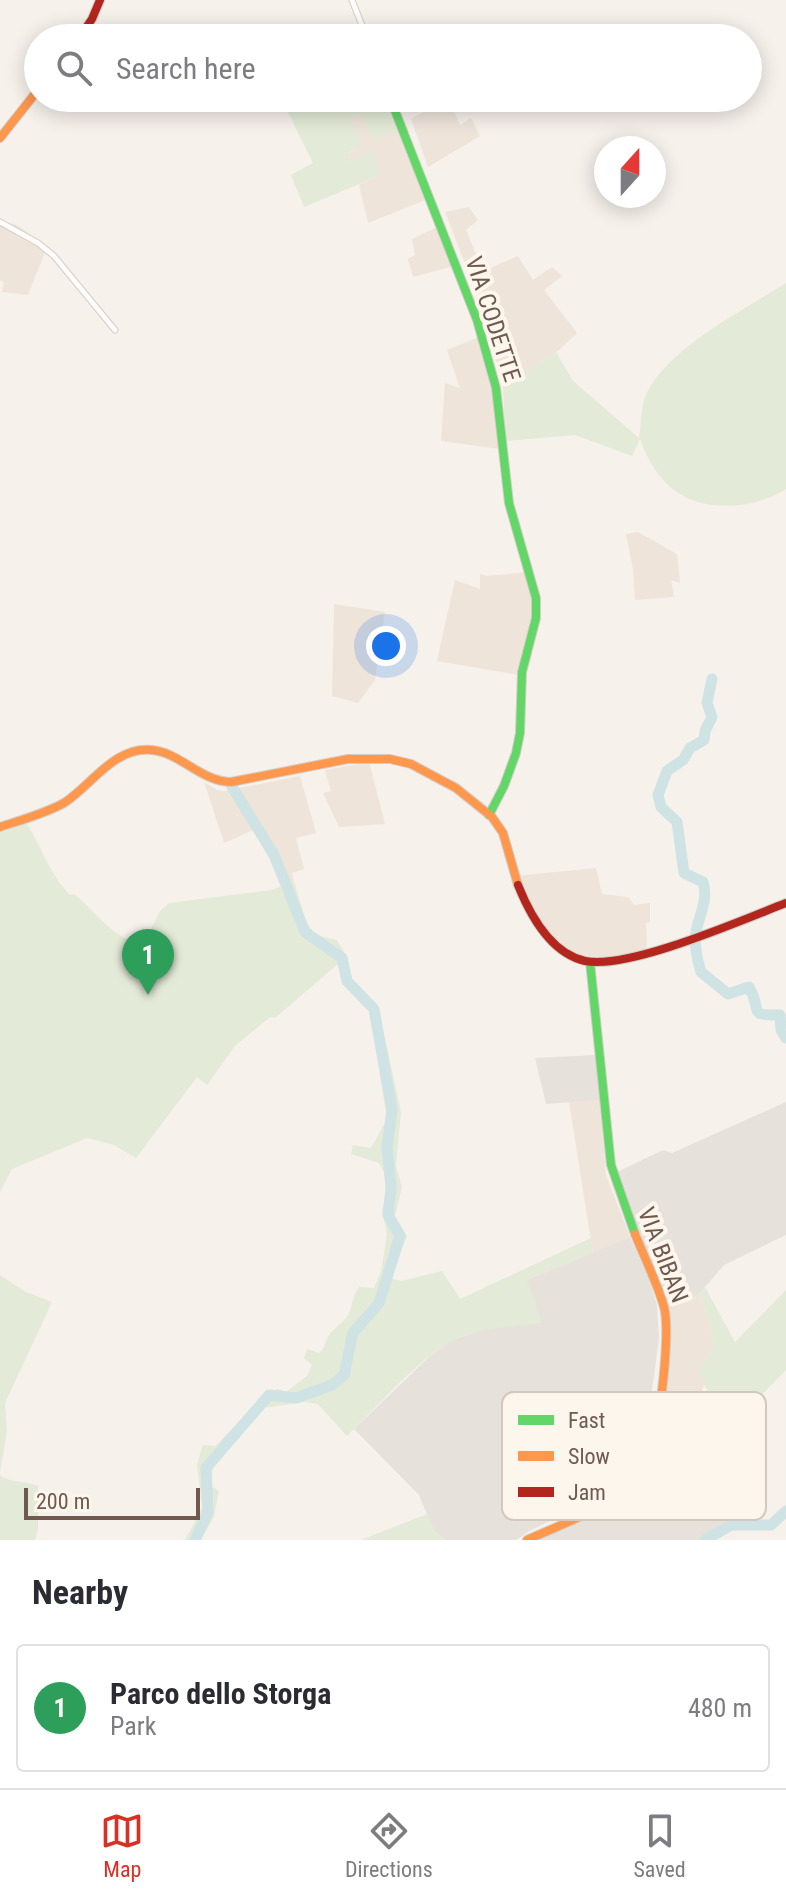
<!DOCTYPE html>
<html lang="en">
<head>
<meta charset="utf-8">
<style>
  :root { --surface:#fff; --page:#f2f2f3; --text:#2b2b33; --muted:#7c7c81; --line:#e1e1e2; --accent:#d93025 }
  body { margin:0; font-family:"Roboto Condensed",sans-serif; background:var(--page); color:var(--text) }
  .compass { position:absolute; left:594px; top:136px; width:72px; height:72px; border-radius:50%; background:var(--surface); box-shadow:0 4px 20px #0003; rotate:21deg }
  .scale { position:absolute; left:24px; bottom:20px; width:176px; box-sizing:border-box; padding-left:8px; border:4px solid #705a4f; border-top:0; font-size:22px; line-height:28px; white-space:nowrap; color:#705a4f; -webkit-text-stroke:6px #fdf6ed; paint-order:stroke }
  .you { position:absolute; left:386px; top:646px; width:28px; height:28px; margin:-20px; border:6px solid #fff; border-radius:50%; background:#1a73e8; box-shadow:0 0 0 12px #1a73e833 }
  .badge { display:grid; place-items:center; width:52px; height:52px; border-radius:50%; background:var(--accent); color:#fff; font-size:26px; font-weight:700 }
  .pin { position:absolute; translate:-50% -66px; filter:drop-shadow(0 2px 4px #0008) }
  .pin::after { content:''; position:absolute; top:42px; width:28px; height:24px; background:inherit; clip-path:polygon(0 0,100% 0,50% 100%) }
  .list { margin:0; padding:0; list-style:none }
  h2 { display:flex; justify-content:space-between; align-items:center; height:104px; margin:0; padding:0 32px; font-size:34px }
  h2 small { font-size:26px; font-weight:400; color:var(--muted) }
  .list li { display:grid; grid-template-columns:52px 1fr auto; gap:24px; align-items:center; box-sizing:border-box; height:128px; margin:0 16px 16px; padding:0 16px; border:2px solid var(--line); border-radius:8px }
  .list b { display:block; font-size:30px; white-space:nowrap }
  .list p { margin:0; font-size:26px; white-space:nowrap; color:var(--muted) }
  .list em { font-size:26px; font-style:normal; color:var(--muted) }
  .icon { flex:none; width:44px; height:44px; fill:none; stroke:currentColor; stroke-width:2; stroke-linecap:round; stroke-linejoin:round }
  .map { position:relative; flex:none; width:786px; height:1540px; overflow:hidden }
  .search { position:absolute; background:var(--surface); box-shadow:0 4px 20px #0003; left:24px; right:24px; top:24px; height:88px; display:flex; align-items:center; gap:20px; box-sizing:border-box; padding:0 28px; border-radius:44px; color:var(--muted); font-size:30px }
  .sheet { height:248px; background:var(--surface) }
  nav { display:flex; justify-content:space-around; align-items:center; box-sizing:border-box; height:112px; border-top:2px solid var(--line); background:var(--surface); font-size:22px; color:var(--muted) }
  nav a { display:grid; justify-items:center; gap:4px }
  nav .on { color:var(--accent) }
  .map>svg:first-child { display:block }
</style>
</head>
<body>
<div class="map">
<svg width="786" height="1540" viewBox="0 0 786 1540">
  <rect width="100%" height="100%" fill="#f6f1eb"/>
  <g fill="#eee4da">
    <path d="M448,98L460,125L471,118L480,136L428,167L411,119Z"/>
    <path d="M361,114L404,127L430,198L368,223L359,185L380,175L372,150L352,163L348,154L360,145L349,118Z"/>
    <path d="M469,207L478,220L466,230L483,271L518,256L533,280L552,267L562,276L544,290L577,333L559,350L503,386L479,299L445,212Z"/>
    <path d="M0,220L17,225L47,247L28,295L2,292L4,282L0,280Z"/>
    <path d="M441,225L457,265L413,277L408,259L415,255L412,239Z"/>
    <path d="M482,336L492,380L500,449L441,441L445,383L460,388L447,350Z"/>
    <path d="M638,532L677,554L680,583L671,580L674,597L635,600L633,569L626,534Z"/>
    <path d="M527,572L535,604L519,675L437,661L455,580L480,589V574L487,576Z"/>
    <path d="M334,604L385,612L375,680L358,703L332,696Z"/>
    <path d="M369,762L385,824L339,827L323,793L331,791L325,770Z"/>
    <path d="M300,776L316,833L296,838L304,869L292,873L294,881L282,886L256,829L224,843L204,782L217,790L225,791Z"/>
    <path d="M596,868L602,894L628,897L634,905L650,903V922L646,923L647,952L589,963L544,935L516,876Z"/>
    <path d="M600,1100L606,1175L630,1237L593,1253L569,1102Z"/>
    <path d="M699,1294L711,1325L713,1347L699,1371L704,1384L699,1400L691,1403L660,1399L666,1312Z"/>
  </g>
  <g fill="#e7e1dc">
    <path d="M595,1055L600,1100L546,1104L535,1058Z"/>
    <path d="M786,1102V1235L724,1265L699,1294L666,1312L656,1274L629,1214L615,1173L663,1150L672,1153Z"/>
    <path d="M630,1237L648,1277L657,1305L659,1338L645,1442L633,1474L621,1487L529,1531L516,1540H446L434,1531L419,1495L354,1429L430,1356L452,1340L473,1333L527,1280Z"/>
    <path d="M654,1444L677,1460L691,1464L707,1458L748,1529H732L711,1540H531L632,1489Z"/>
  </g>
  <g fill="#e3ead7">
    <path d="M281,98H392L404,127L373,140L361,114L350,118L361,145L348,153L351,162L372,150L381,175L304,207L291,175L313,163Z"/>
    <path d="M786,283V489C751,511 695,514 665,482C653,469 646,455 640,439L632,456L575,435L505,441L503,386L556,352L573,381L639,438C641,426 641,412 644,400C660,352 744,310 786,283Z"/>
    <path d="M25,821C41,845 49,874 70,895L74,894C98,913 111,938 143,944L160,911L169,903L272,890L294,881L306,922L316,935L337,940L347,957L342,958L343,963H339L275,1018L270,1017L235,1046L207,1085L197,1077L136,1158L114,1145L87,1138L12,1169L0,1192V829Z"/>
    <path d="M379,1036L385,1038L401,1112L396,1166L402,1187L395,1216L407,1236L390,1278L401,1281L442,1271L460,1299L591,1238L593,1253L527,1280L542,1323C514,1327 478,1327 452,1341C417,1360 377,1407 347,1436L318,1404L304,1402L264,1408L214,1465L210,1479L211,1486L219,1491L214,1517L201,1540H185L202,1508L197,1464L203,1445L215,1446C238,1425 250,1404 278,1389L286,1392L307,1376L312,1365L304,1358L307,1349L319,1353C326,1347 324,1344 328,1337C334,1326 346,1323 350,1311C353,1301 353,1296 359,1287L374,1288L381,1272L387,1234L382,1210L387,1199V1178L379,1163L351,1154L353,1145L371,1148L387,1119L375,1044Z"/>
    <path d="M0,1275L24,1291L52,1302L5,1403L7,1432L0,1472Z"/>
    <path d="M705,1287L735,1342L786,1290V1370L731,1426L704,1385L699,1371L713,1347L711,1325L699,1294Z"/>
    <path d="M0,1475C11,1484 26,1480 38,1486V1529L35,1540H0Z"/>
    <path d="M427,1514L434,1531L446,1540H361Z"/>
  </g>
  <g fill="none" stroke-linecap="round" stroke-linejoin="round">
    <g stroke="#cfe2e4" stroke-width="11">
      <path d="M712,679L707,703L712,717L705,731L704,740L690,748L683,760L667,771L658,795L661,807L677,822L684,873L703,882C708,898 701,912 697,927C693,940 697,960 701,972L728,994L749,987C763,1011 746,1016 780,1015L781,1030L786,1038"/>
      <path d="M195,1540L208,1512L206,1468L269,1395L296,1398L332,1385L344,1375L353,1333L379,1303L400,1236L388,1215L391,1188L387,1147L392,1110L374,1009L347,981L342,958L305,932L274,855L231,785"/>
      <path d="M705,1540L731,1525H771L786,1511"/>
    </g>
    <defs>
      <g id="street">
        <path d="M352,0L367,38"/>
        <path d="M0,222L38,243L54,256L115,330"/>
      </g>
      <g id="fast">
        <path d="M390,98L477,320L496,388L509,503L536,598V618L522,672L520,733L516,753L504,786L489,815"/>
        <path d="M590,962L611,1165L635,1234"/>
      </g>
      <g id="slow">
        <path d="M0,138L38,90"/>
        <path d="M0,827C21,820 44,814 64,803C92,785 114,746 152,750C181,753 200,781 231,782L348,759H390L411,764L456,788L492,817L503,833L518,885"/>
        <path d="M527,1540C555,1527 628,1500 643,1475C657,1452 672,1334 664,1307C657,1282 644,1257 635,1234"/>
      </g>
      <g id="jam">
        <path d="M79,38L92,19L100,0"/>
        <path d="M518,885C530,915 550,953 585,961C628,970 742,920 786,903"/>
      </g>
    </defs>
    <use href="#street" stroke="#d3cdc7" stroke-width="7"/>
    <use href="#fast" stroke="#d3cdc6" stroke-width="10"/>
    <use href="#slow" stroke="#d3cdc6" stroke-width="10"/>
    <use href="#jam" stroke="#d3cdc6" stroke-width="10"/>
    <use href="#street" stroke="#fefdfc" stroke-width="5"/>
    <use href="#fast" stroke="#63d668" stroke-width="8"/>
    <use href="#slow" stroke="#ff974d" stroke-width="8"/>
    <use href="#jam" stroke="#b3261e" stroke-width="8"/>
  </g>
  <g text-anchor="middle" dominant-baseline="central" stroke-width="8" stroke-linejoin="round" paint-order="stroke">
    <g font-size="24" fill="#705a4f" stroke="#fdf6ed">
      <text transform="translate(493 319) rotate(72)">VIA CODETTE</text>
      <text transform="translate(663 1255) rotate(69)">VIA BIBAN</text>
    </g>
  </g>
  <rect x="502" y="1392" width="264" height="128" rx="12" fill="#fdf6ed" stroke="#d3c7be" stroke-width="2"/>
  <rect x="518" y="1415" width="36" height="10" fill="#63d668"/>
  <rect x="518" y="1451" width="36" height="10" fill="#ff974d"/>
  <rect x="518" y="1487" width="36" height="10" fill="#b3261e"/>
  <g font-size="22" fill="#705a4f">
    <text x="568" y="1428">Fast</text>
    <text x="568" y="1464">Slow</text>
    <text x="568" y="1500">Jam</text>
  </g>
</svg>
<svg class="compass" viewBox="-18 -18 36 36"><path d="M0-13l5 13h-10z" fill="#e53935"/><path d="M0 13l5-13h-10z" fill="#7c7c81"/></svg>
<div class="scale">200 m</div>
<div class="you"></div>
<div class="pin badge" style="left:148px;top:995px;background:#2e9e5b">1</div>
<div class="search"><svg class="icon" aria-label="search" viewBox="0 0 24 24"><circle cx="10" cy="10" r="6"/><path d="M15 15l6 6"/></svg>Search here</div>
</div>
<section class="sheet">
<h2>Nearby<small></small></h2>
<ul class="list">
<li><span class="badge" style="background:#2e9e5b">1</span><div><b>Parco dello Storga</b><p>Park</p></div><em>480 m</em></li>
</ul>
</section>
<nav>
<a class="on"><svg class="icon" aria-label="map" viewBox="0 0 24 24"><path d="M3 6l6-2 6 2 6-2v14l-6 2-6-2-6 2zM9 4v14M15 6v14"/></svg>Map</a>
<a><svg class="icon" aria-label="directions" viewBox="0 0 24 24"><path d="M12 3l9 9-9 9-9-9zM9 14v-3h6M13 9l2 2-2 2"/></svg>Directions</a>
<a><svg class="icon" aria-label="saved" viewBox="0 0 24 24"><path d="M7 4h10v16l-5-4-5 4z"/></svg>Saved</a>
</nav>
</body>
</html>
